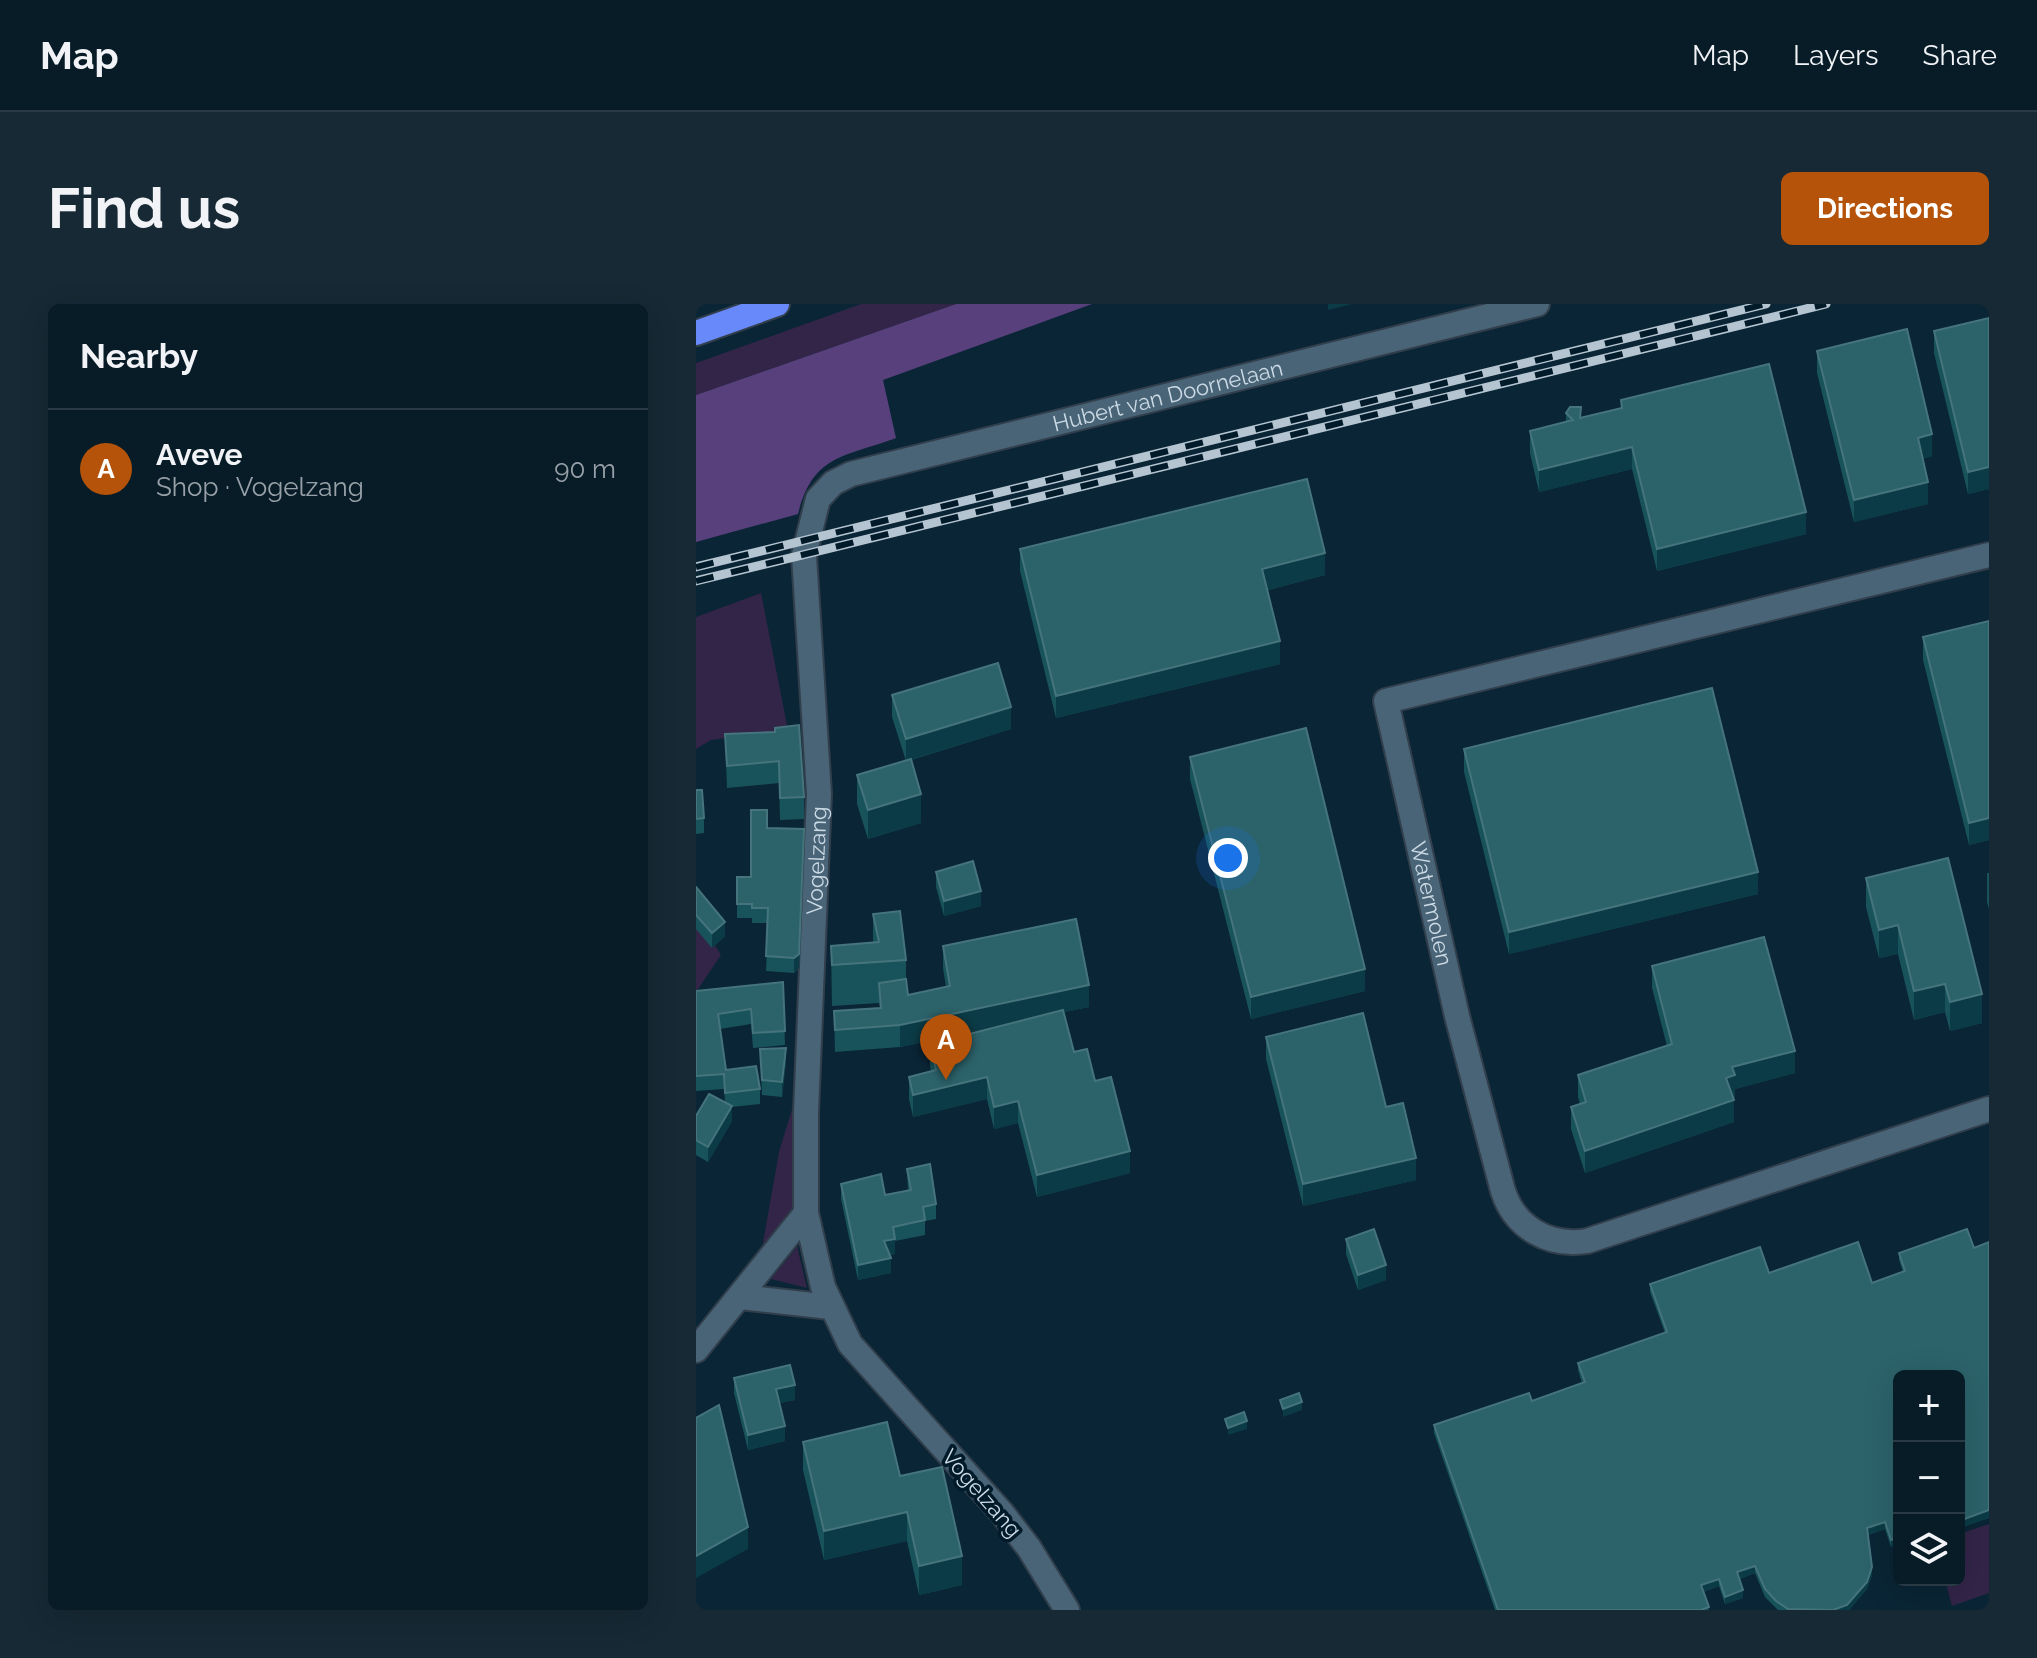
<!DOCTYPE html>
<html lang="en">
<head>
<meta charset="utf-8">
<style>
  :root { --surface:#081c28; --page:#162934; --text:#f1f3f6; --muted:#98a1a8; --line:#293a45; --accent:#b45309 }
  body { margin:0; font-family:Raleway,sans-serif; background:var(--page); color:var(--text) }
  .controls { position:absolute; right:24px; bottom:24px; display:grid; overflow:hidden; border-radius:12px; box-shadow:0 8px 32px #0002 }
  .controls button { width:72px; height:72px; display:grid; place-items:center; padding:0; border:0; border-bottom:2px solid var(--line); background:var(--surface); color:var(--text); font:40px sans-serif }
  .you { position:absolute; left:532px; top:554px; width:28px; height:28px; margin:-20px; border:6px solid #fff; border-radius:50%; background:#1a73e8; box-shadow:0 0 0 12px #1a73e833 }
  .badge { display:grid; place-items:center; width:52px; height:52px; border-radius:50%; background:var(--accent); color:#fff; font-size:26px; font-weight:700 }
  .pin { position:absolute; translate:-50% -66px; filter:drop-shadow(0 2px 4px #0008) }
  .pin::after { content:''; position:absolute; top:42px; width:28px; height:24px; background:inherit; clip-path:polygon(0 0,100% 0,50% 100%) }
  .list { margin:0; padding:0; list-style:none }
  h2 { display:flex; justify-content:space-between; align-items:center; height:104px; margin:0; padding:0 32px; font-size:34px }
  h2 small { font-size:26px; font-weight:400; color:var(--muted) }
  .list li { display:grid; grid-template-columns:52px 1fr auto; gap:24px; align-items:center; box-sizing:border-box; height:120px; padding:0 32px; border-top:2px solid var(--line) }
  .list b { display:block; font-size:30px; white-space:nowrap }
  .list p { margin:0; font-size:26px; white-space:nowrap; color:var(--muted) }
  .list em { font-size:26px; font-style:normal; color:var(--muted) }
  .icon { flex:none; width:44px; height:44px; fill:none; stroke:currentColor; stroke-width:2; stroke-linecap:round; stroke-linejoin:round }
  .map { position:relative; flex:none; width:1293px; height:1306px; overflow:hidden; border-radius:12px }
  header { display:flex; align-items:center; gap:48px; box-sizing:border-box; height:112px; padding:0 40px; background:var(--surface); border-bottom:2px solid var(--line) }
  header strong { font-size:38px }
  nav { display:flex; gap:44px; margin-inline-start:auto; font-size:28px }
  .intro { display:flex; align-items:center; justify-content:space-between; box-sizing:border-box; height:192px; padding:0 48px }
  h1 { margin:0; font-size:56px }
  .button { padding:20px 36px; border-radius:12px; background:var(--accent); color:#fff; font-size:28px; font-weight:700 }
  main { display:flex; gap:48px; padding:0 48px }
  aside { flex:1; background:var(--surface); border-radius:12px; box-shadow:0 8px 32px #0002 }
  .map>svg:first-child { display:block }
</style>
</head>
<body>
<header>
<strong>Map</strong>
<nav><a>Map</a><a>Layers</a><a>Share</a></nav>
</header>
<div class="intro"><h1>Find us</h1><a class="button">Directions</a></div>
<main>
<aside>
<h2>Nearby<small></small></h2>
<ul class="list">
<li><span class="badge">A</span><div><b>Aveve</b><p>Shop · Vogelzang</p></div><em>90 m</em></li>
</ul>
</aside>
<div class="map">
<svg width="1293" height="1306" viewBox="0 0 1293 1306">
  <rect width="100%" height="100%" fill="#0a2535"/>
  <g fill="#322548">
    <path d="M165,0H260L0,91V59Z"/>
    <path d="M65,289L92,426L15,436L0,445V313Z"/>
    <path d="M0,611L25,651L0,688Z"/>
    <path d="M97,802L100,906L65,950L83,848Z"/>
    <path d="M102,942V946L111,984L75,975Z"/>
    <path d="M1293,1220V1289L1256,1302L1249,1276H1263V1230Z"/>
  </g>
  <path fill="#57407c" d="M260,0H396L187,76L200,134C149,153 117,150 102,210L0,238V91Z"/>
  <g fill="none" stroke-linecap="round" stroke-linejoin="round">
    <defs>
      <g id="minor">
        <path id="s1" d="M1293,251L690,397L761,712L807,887C819,924 853,943 891,937L1293,805"/>
        <path d="M44,993L134,1003"/>
        <path d="M0,1046L110,909"/>
        <path id="s2" d="M371,1306L333,1244L306,1209L154,1040L127,983L110,909V809L123,490L108,251L122,195L137,179L155,170L841,0"/>
      </g>
      <path id="highway" d="M0,29L81,0"/>
    </defs>
    <use href="#minor" stroke="#313e4c" stroke-width="28"/>
    <use href="#highway" stroke="#313e4c" stroke-width="28"/>
    <use href="#minor" stroke="#496477" stroke-width="24"/>
    <use href="#highway" stroke="#6889f9" stroke-width="24"/>
    <defs>
      <g id="rail">
        <path d="M0,263L1070,0"/>
        <path d="M0,277L1130,0"/>
      </g>
    </defs>
    <use href="#rail" stroke="#b4c4d0" stroke-width="9"/>
    <use href="#rail" stroke="#021b2b" stroke-width="6" stroke-dasharray="18" stroke-linecap="butt"/>
  </g>
  <g fill="#18535b">
    <path d="M1293,14V185L1272,190L1238,49V27Z"/>
    <path d="M1121,47L1236,152L1226,155L1232,200L1158,218L1121,69Z"/>
    <path d="M925,96L1110,230L961,267L936,165L843,188L834,149V127L870,118V109L885,114L925,104Z"/>
    <path d="M324,245L629,271L572,286L584,360L360,414L324,267Z"/>
    <path d="M1293,317V536L1273,541L1227,356V333Z"/>
    <path d="M196,391L315,425L215,456L225,519L172,535L161,500V471L210,457L196,413Z"/>
    <path d="M79,428L108,493V515L84,516L83,479L31,484L29,430Z"/>
    <path d="M768,445L1062,590L813,650L768,468Z"/>
    <path d="M494,453L669,687L555,715L494,475Z"/>
    <path d="M0,486L8,514V529L0,530Z"/>
    <path d="M71,524L108,540L103,664L98,669L70,667L72,619H56V614H41V573H55Z"/>
    <path d="M240,568L285,602L248,612L240,583Z"/>
    <path d="M1291,569H1293V605L1291,598Z"/>
    <path d="M1170,574L1286,719L1254,727L1249,708L1218,716L1202,650L1183,654L1170,603Z"/>
    <path d="M0,583L29,632L16,644L0,625Z"/>
    <path d="M177,610L210,656V675L212,691L250,683L247,664V642L393,703L368,708L378,748L399,777L434,869L341,893L322,819L298,825L291,795L217,813L213,795V773L235,767L234,762V740L316,719L204,743L139,748L138,707L184,704L183,699L136,702L135,642L177,639Z"/>
    <path d="M956,662L1099,769L1039,785V793L1037,794L1038,818L889,869L875,825V803L884,800L882,793V771L971,742L956,684Z"/>
    <path d="M87,678L89,741L57,744L55,720L24,725L30,766L64,785V800L36,803V817L12,858L0,851V812L29,798L28,785L0,787V687Z"/>
    <path d="M570,733L690,803L720,876L607,902L570,755Z"/>
    <path d="M64,745L90,758L86,793L66,791Z"/>
    <path d="M211,865L240,900V915L229,917V931L199,937V950L194,951L195,969L162,976L145,895V880L189,891L212,887Z"/>
    <path d="M650,935L690,976L662,986L650,950Z"/>
    <path d="M1293,938V1214L1263,1224L1203,1072V1240L1195,1243L1189,1225L1172,1231L1176,1271L1171,1285L1153,1306H1082L1069,1293L1059,1269L1044,1275L1047,1294L1029,1300L1023,1282L1007,1288L1013,1306H799L738,1129V1121L836,1097L886,1079L882,1066V1059L969,1029L954,988V980L1073,969L1176,979L1207,968L1203,956V949L1278,944Z"/>
    <path d="M38,1074L99,1096L83,1099L89,1137L52,1146L38,1089Z"/>
    <path d="M107,1138L204,1172L266,1281L223,1291L211,1237L128,1256L107,1166Z"/>
  </g>
  <g fill="#0b3b46">
    <path d="M632,0H656L632,6Z"/>
    <path d="M1236,130V152L1222,156V134Z"/>
    <path d="M936,143V165L843,188V166Z"/>
    <path d="M1293,163V185L1272,190V168Z"/>
    <path d="M1232,178V200L1158,218V196Z"/>
    <path d="M1110,208V230L961,267V245Z"/>
    <path d="M629,249V271L566,287V265Z"/>
    <path d="M584,337V360L360,414V392Z"/>
    <path d="M315,403V425L210,457V435Z"/>
    <path d="M225,490V519L172,535V506Z"/>
    <path d="M1293,514V536L1273,541V519Z"/>
    <path d="M108,540L103,664L98,669V654Z"/>
    <path d="M1062,568V590L813,650V628Z"/>
    <path d="M285,587V602L248,612V597Z"/>
    <path d="M29,618V632L16,644V629Z"/>
    <path d="M1202,621V650L1183,654V626Z"/>
    <path d="M669,665V687L555,715V693Z"/>
    <path d="M1249,680V708L1218,716V687Z"/>
    <path d="M393,681V703L204,743V721Z"/>
    <path d="M1286,690V719L1254,727V698Z"/>
    <path d="M90,744V758L86,793V778Z"/>
    <path d="M1099,747V769L1039,785V793L1030,796V774L1036,763Z"/>
    <path d="M291,773V795L217,813V791Z"/>
    <path d="M1038,796V818L889,869V847Z"/>
    <path d="M322,797V819L298,825V803Z"/>
    <path d="M36,802V817L12,858V843Z"/>
    <path d="M434,847V869L341,893V871Z"/>
    <path d="M720,854V876L607,902V880Z"/>
    <path d="M199,935V950L188,952V937Z"/>
    <path d="M195,954V969L162,976V961Z"/>
    <path d="M690,961V976L662,986V971Z"/>
    <path d="M99,1081V1096L80,1100V1085Z"/>
    <path d="M606,1098V1106L587,1113V1105Z"/>
    <path d="M551,1117V1125L532,1131V1124Z"/>
    <path d="M89,1122V1137L52,1146V1131Z"/>
    <path d="M1293,1206V1214L1263,1224V1217Z"/>
    <path d="M211,1208V1237L128,1256V1227Z"/>
    <path d="M1189,1218V1225L1171,1231V1224Z"/>
    <path d="M52,1223V1245L0,1274V1252Z"/>
    <path d="M1203,1233V1240L1195,1243V1236Z"/>
    <path d="M266,1252V1281L223,1291V1262Z"/>
    <path d="M1059,1262V1269L1041,1276V1268Z"/>
    <path d="M1176,1263V1271L1171,1285L1153,1306H1137Z"/>
    <path d="M1023,1275V1282L1005,1288V1281Z"/>
    <path d="M1047,1286V1294L1029,1300V1293Z"/>
  </g>
  <g fill="#2c626a" stroke="#45747d" stroke-width="2">
    <path d="M1293,14V163L1272,168L1238,27Z"/>
    <path d="M1211,25L1236,130L1222,134L1232,178L1158,196L1121,47Z"/>
    <path d="M1073,60L1110,208L961,245L936,143L843,166L834,127L877,116L870,109L874,103H885L884,114L926,104L925,96Z"/>
    <path d="M611,175L629,249L566,265L584,337L360,392L324,245Z"/>
    <path d="M1293,317V514L1273,519L1227,333Z"/>
    <path d="M302,359L315,403L210,435L196,391Z"/>
    <path d="M1016,384L1062,568L813,628L768,445Z"/>
    <path d="M103,421L108,493L84,494L83,457L31,462L29,430L79,428V424Z"/>
    <path d="M610,424L669,665L555,693L494,453Z"/>
    <path d="M215,455L225,490L172,506L161,471Z"/>
    <path d="M0,486H6L8,514L0,515Z"/>
    <path d="M55,506H71V524L108,525L103,650L98,654L70,652L72,604H56V600H41V573H55Z"/>
    <path d="M1252,554L1286,690L1254,698L1249,680L1218,687L1202,621L1183,626L1170,574Z"/>
    <path d="M277,557L285,587L248,597L240,568Z"/>
    <path d="M0,583L29,618L16,629L0,611Z"/>
    <path d="M204,607L210,656L136,661L135,642L183,638L177,610Z"/>
    <path d="M380,615L393,681L204,721L139,726L138,707L185,704L183,679L210,675L212,691L254,682L247,642Z"/>
    <path d="M1068,633L1099,747L1036,763L1039,771L1030,774L1038,796L889,847L875,803L890,798L882,771L976,740L956,662Z"/>
    <path d="M87,678L89,727L57,729L55,705L22,710L30,766L60,762L64,785L29,789L28,770L0,772V687Z"/>
    <path d="M367,706L378,748L391,745L399,777L415,773L434,847L341,871L322,797L298,803L291,773L217,791L213,773L240,766L234,740Z"/>
    <path d="M667,709L690,803L707,799L720,854L607,880L570,733Z"/>
    <path d="M90,744L86,778L66,776L64,745Z"/>
    <path d="M13,790L36,802L12,843L0,836V812Z"/>
    <path d="M234,860L240,900L227,903L229,916L197,923L199,935L188,937L195,954L162,961L145,880L185,870L189,891L215,886L211,865Z"/>
    <path d="M678,925L690,961L662,971L650,935Z"/>
    <path d="M1271,925L1278,944L1293,938V1206L1263,1217V1072H1203V1233L1195,1236L1189,1218L1171,1224L1176,1263L1171,1278L1151,1301L1137,1306L1092,1305L1080,1297L1069,1285L1059,1262L1041,1268L1047,1286L1029,1293L1023,1275L1005,1281L1013,1303L1005,1306H802L738,1121L833,1089L836,1097L889,1078L882,1059L971,1028L954,980L1064,943L1073,969L1162,938L1176,979L1209,967L1203,949Z"/>
    <path d="M94,1061L99,1081L80,1085L89,1122L52,1131L38,1074Z"/>
    <path d="M603,1089L606,1098L587,1105L584,1096Z"/>
    <path d="M23,1101L52,1223L0,1252V1114Z"/>
    <path d="M548,1108L551,1117L532,1124L529,1115Z"/>
    <path d="M191,1118L204,1172L246,1163L266,1252L223,1262L211,1208L128,1227L107,1138Z"/>
  </g>
  <g text-anchor="middle" dominant-baseline="central" stroke-width="7" stroke-linejoin="round" paint-order="stroke">
    <g font-size="22" fill="#cbdae5" stroke="#021b2b">
      <text stroke="none"><textPath href="#s2" startOffset="1568">Hubert van Doornelaan</textPath></text>
      <text stroke="none"><textPath href="#s2" startOffset="836">Vogelzang</textPath></text>
      <text stroke="none"><textPath href="#s1" startOffset="828">Watermolen</textPath></text>
      <text transform="translate(286 1189) rotate(49)">Vogelzang</text>
    </g>
  </g>
</svg>
<div class="controls">
<button>+</button>
<button>−</button>
<button><svg class="icon" aria-label="layers" viewBox="0 0 24 24"><path d="M12 4l9 5-9 5-9-5zM3 14l9 5 9-5"/></svg></button>
</div>
<div class="you"></div>
<div class="pin badge" style="left:250px;top:776px">A</div>
</div>
</main>
</body>
</html>
